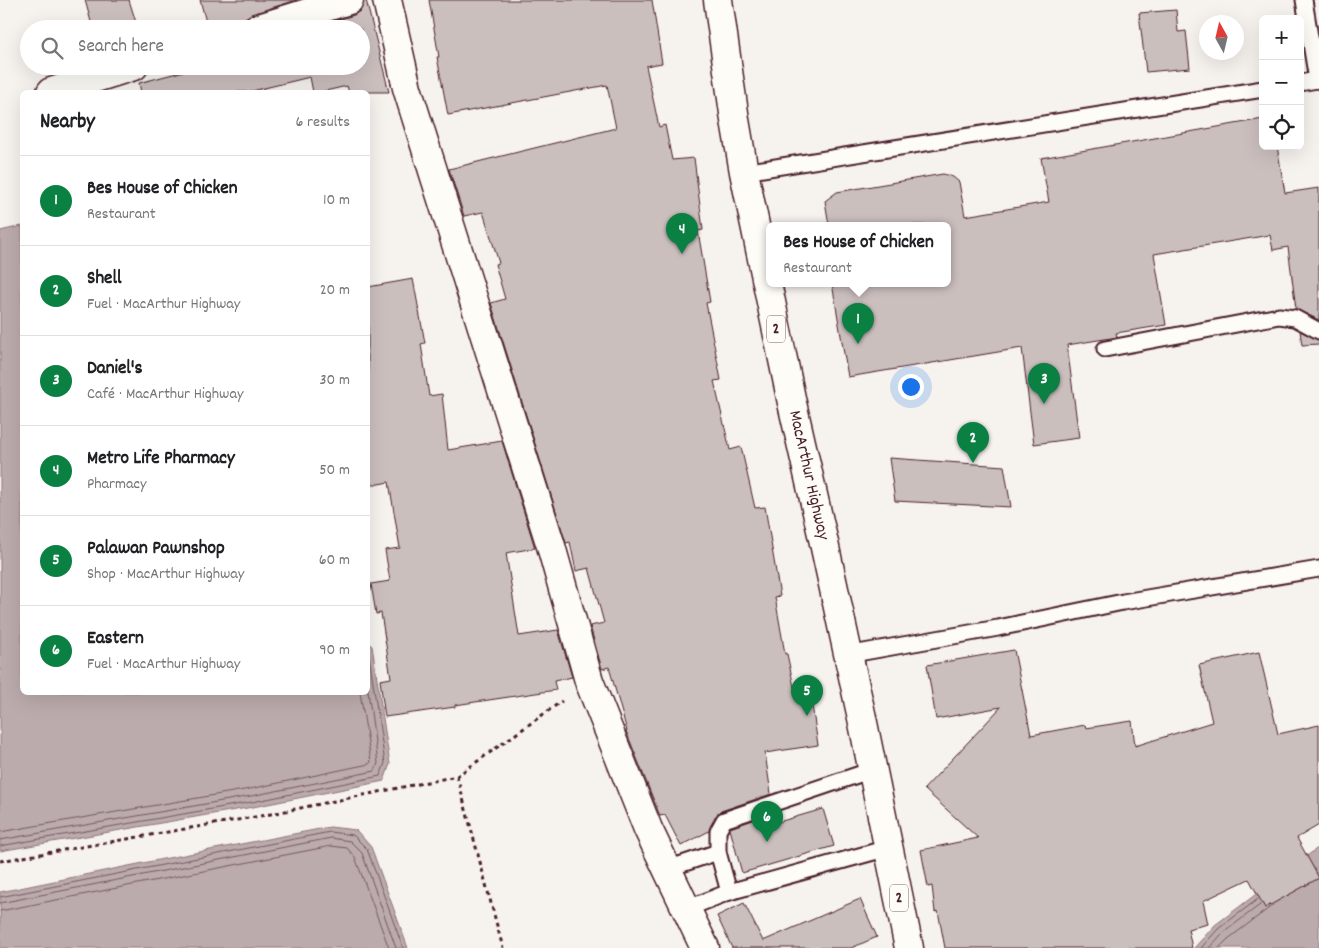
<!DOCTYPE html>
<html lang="en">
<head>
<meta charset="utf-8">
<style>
  :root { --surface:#fff; --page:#f6f6f6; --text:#202124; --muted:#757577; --line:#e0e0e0; --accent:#0b8043 }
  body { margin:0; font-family:Dekko,sans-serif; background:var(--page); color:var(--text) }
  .controls { position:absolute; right:15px; top:15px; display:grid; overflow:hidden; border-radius:8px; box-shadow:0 5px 20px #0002 }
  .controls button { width:45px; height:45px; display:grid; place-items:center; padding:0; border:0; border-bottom:1px solid var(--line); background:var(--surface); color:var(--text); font:25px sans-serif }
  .compass { position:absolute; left:1199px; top:15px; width:45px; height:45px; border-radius:50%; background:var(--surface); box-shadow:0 5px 20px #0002; rotate:352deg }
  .you { position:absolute; left:910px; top:386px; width:18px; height:18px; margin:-12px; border:4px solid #fff; border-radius:50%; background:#1a73e8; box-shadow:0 0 0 8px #1a73e833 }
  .badge { display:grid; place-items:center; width:32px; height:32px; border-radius:50%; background:var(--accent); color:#fff; font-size:16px; font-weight:700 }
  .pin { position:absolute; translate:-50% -41px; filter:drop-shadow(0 1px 2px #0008) }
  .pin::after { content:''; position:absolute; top:26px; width:18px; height:15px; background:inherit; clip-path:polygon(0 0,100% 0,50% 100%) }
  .popup { position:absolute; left:766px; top:222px; width:185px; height:65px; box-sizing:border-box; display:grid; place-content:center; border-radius:8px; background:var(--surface); filter:drop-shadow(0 1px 4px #0005); font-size:16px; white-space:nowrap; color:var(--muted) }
  .popup b { font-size:19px; color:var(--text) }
  .popup::after { content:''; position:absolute; left:50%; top:100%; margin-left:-10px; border:10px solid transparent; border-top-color:var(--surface) }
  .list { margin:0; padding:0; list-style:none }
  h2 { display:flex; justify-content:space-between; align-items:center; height:65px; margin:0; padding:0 20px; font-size:21px }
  h2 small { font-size:16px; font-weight:400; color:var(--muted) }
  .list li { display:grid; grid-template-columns:32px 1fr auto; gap:15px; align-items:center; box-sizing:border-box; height:90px; padding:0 20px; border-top:1px solid var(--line) }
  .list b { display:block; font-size:19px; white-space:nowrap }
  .list p { margin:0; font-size:16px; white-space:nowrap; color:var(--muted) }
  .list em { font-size:16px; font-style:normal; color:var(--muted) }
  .icon { flex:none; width:28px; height:28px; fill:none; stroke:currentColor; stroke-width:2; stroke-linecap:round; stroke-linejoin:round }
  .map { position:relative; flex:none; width:1319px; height:948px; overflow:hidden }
  .search { position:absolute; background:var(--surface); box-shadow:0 5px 20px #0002; left:20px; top:20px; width:350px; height:55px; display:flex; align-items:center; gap:12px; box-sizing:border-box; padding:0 18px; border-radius:28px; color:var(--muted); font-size:19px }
  .panel { position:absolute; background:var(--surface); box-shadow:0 5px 20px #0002; left:20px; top:90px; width:350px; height:605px; border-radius:8px }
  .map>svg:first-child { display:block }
</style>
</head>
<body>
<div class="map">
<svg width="1319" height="948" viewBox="0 0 1319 948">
  <rect width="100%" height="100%" fill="#f6f3ef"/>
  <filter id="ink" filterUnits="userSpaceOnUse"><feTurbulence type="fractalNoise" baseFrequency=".02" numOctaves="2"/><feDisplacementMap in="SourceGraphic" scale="10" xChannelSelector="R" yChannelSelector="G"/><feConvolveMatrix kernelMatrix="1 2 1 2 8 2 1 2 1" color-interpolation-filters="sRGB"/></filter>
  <g filter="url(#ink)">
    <g fill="#bbabac" stroke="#8e7378">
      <path d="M22,226V692H368V643L372,646L390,764L384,781L253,807L0,851V231Z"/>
      <path d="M330,827L356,830L371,847L408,948H0V892L163,859Z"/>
      <path d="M1319,847V948H1194L1215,925Z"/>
    </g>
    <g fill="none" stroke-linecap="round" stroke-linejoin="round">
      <g stroke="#77575f" stroke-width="1">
        <path d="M0,832L250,789L369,764L371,762L360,692"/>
        <path d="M0,840L251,796L375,771L378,763L368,691"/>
        <path d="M0,846L252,802L380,776L385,763L368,649"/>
        <path d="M0,897L330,832L353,835L367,849L403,948"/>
        <path d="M0,903L331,838L350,841L362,853L396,948"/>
        <path d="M0,911L331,846L347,848L355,857L389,948"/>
        <path d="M1201,948L1218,929L1258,899"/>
        <path d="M1209,948L1223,933L1261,904"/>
        <path d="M1219,948L1228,939L1273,905"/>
      </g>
    </g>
    <g fill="#cbbfbe" stroke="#4a1f2b">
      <path d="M85,0H129L138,29H93Z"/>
      <path d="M200,0H297L251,14L244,19L241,29H208Z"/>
      <path d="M364,0H366L389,92H349L347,86L321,92H313L310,77L248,92H141L139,83L203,66H361V29H309L354,15L361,10Z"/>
      <path d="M429,0H652L662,63L646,66L659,127L665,125L672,160L694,158L703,230L698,231L710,302L706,303L721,380L714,381L730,450L741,447L755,508L765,507L780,596L775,597L785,654H787L794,687L809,685L818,745L765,753L771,794L721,811L716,816L709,831L681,846L665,815L660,816L626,731H627L609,667L602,669L590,626L604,623L589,568L576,571L570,542L566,543L491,303L505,299L495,264L499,263L483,212L464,216L449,169L616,128L607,85L448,115L437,57H439Z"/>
      <path d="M1176,10L1178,32L1186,31L1190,68L1146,72L1139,13Z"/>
      <path d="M1263,119V146H1277L1285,193L1319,188V320L1296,309L1288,247L1273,250L1270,235L1154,254L1166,325L1116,333L1117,337L1067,345L1079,438L1034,444L1022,348L848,377L832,283H947V225H829L825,201L837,192L943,174L953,177L959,182L965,216L1049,202L1041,158Z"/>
      <path d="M413,279L425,343L421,344L429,396L442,394L448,450L502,441L535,548L506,553L519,636L558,630L572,677L554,681L556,690L455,705V707L385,717L380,680L391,678L381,613L376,614L371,584L390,581L385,550L400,548L389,482L368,486V287Z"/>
      <path d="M1300,331L1319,340V344L1302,345Z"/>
      <path d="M889,458L1004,466L1011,507L895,501Z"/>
      <path d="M1014,650L1031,735L1085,725L1086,728L1132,721L1135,746L1212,722L1199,665L1259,652L1278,734L1319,725V825L1297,838L1319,878L1265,908L1249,879L1203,901L1208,924L1188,929L1192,948H945L938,911L935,912L932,886L928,887L921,850L978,838L924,789L1001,707L936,719L927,665Z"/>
      <path d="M823,809L834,846L742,873L730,829V828L773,813L775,823Z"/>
      <path d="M860,899L877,937L851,948H732L717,916L744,903L763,941Z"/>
    </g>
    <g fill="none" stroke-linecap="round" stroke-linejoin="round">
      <defs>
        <g id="service">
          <path d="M1304,0L1317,80H1319"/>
          <path d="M1300,83L1317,80"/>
          <path d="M744,172L1263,89"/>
          <path d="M1105,349L1279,316L1295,318L1319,331"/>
          <path d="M847,655L998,628L1123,602L1319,569"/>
          <path d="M667,869L718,852"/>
          <path d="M729,892L718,852V831L724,820L872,770"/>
          <path d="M686,909L729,892L888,848"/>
        </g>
        <g id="minor">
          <path d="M387,0L407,88L551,546L589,681L648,829L705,948"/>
          <path d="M256,29L349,0"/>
          <path d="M51,92L134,66"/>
        </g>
        <g id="trunk">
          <path id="s1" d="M718,0L735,120L744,172L792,403L824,543L862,718L909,948"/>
        </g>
      </defs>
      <use href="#service" stroke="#4a1f2b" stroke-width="19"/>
      <use href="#minor" stroke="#4a1f2b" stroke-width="31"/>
      <use href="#trunk" stroke="#4a1f2b" stroke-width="31"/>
      <g stroke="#4a1f2b" stroke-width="3" stroke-dasharray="4 4" stroke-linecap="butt">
        <path d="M457,776L503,948"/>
        <path d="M0,861L266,815L457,776L562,701"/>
      </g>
      <use href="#service" stroke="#fdfcf7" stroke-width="15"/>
      <use href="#minor" stroke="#fdfcf7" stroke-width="28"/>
      <use href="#trunk" stroke="#fdfcf7" stroke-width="28"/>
    </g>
  </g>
  <g text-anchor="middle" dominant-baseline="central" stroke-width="5" stroke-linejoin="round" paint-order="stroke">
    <g fill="#fdfcf7" stroke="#806168" stroke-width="1">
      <rect x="767" y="315.5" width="18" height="27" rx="4"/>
      <rect x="890" y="884.5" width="18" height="27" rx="4"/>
    </g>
    <g font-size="16" font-weight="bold" fill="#4a1f2b">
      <text x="776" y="329">2</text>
      <text x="899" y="898">2</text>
    </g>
    <g font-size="18" fill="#4a1f2b" stroke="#fdfcf7">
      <text stroke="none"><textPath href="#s1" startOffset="484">MacArthur Highway</textPath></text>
    </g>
  </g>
</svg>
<div class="controls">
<button>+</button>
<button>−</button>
<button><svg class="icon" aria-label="locate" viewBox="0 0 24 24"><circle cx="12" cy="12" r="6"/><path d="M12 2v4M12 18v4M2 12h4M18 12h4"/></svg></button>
</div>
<svg class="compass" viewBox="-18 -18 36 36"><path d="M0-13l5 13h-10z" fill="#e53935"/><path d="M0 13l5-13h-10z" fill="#757577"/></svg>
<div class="you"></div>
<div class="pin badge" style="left:858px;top:344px">1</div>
<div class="popup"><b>Bes House of Chicken</b>Restaurant</div>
<div class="pin badge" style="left:973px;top:463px">2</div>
<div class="pin badge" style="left:1044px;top:404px">3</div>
<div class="pin badge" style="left:682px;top:254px">4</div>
<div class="pin badge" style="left:807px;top:716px">5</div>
<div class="pin badge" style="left:767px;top:842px">6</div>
<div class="search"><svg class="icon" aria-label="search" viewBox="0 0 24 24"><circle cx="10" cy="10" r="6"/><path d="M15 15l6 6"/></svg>Search here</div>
<section class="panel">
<h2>Nearby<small>6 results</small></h2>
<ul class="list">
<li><span class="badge">1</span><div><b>Bes House of Chicken</b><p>Restaurant</p></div><em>10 m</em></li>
<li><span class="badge">2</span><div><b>Shell</b><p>Fuel · MacArthur Highway</p></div><em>20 m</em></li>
<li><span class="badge">3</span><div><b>Daniel's</b><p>Café · MacArthur Highway</p></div><em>30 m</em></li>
<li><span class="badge">4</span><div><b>Metro Life Pharmacy</b><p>Pharmacy</p></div><em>50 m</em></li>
<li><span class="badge">5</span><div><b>Palawan Pawnshop</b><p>Shop · MacArthur Highway</p></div><em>60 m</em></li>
<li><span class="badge">6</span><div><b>Eastern</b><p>Fuel · MacArthur Highway</p></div><em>90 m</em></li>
</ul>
</section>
</div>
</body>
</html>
